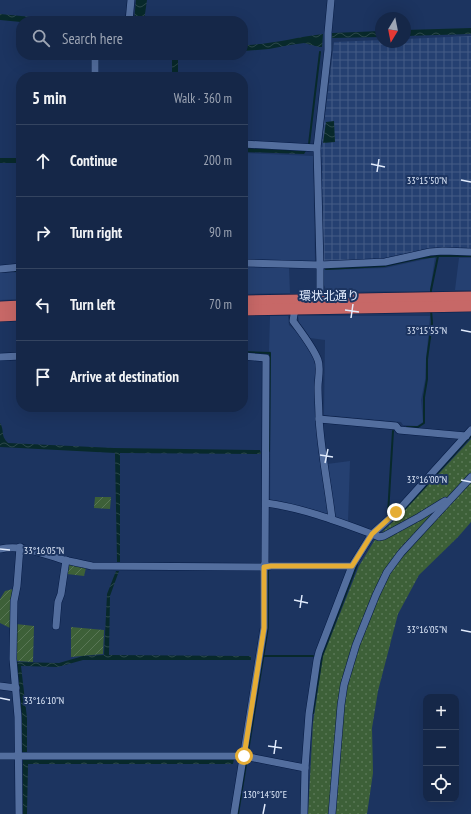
<!DOCTYPE html>
<html lang="en">
<head>
<meta charset="utf-8">
<style>
  :root { --surface:#152748; --page:#1e2f4f; --text:#f1f3f6; --muted:#9da5b4; --line:#344460 }
  body { margin:0; font-family:"PT Sans Narrow","Noto Sans JP",sans-serif; background:var(--page); color:var(--text) }
  .controls { position:absolute; right:12px; bottom:12px; display:grid; overflow:hidden; border-radius:8px; box-shadow:0 4px 16px #0002 }
  .controls button { width:36px; height:36px; display:grid; place-items:center; padding:0; border:0; border-bottom:1px solid var(--line); background:var(--surface); color:var(--text); font:20px sans-serif }
  .compass { position:absolute; left:375px; top:12px; width:36px; height:36px; border-radius:50%; background:var(--surface); box-shadow:0 4px 16px #0002; rotate:190deg }
  .stop { position:absolute; width:12px; height:12px; margin:-9px; border:3px solid #e5ad35; border-radius:50%; background:#fff }
  .stop.end { background:#e5ad35; border-color:#fff; box-shadow:0 1px 4px #0008 }
  .list { margin:0; padding:0; list-style:none }
  h2 { display:flex; justify-content:space-between; align-items:center; height:52px; margin:0; padding:0 16px; font-size:17px }
  h2 small { font-size:13px; font-weight:400; color:var(--muted) }
  .list li { display:grid; grid-template-columns:26px 1fr auto; gap:12px; align-items:center; box-sizing:border-box; height:72px; padding:0 16px; border-top:1px solid var(--line) }
  .list b { display:block; font-size:15px; white-space:nowrap }
  .list em { font-size:13px; font-style:normal; color:var(--muted) }
  .icon { flex:none; width:22px; height:22px; fill:none; stroke:currentColor; stroke-width:2; stroke-linecap:round; stroke-linejoin:round }
  .map { position:relative; flex:none; width:471px; height:814px; overflow:hidden }
  .search { position:absolute; background:var(--surface); box-shadow:0 4px 16px #0002; left:16px; top:16px; width:232px; height:44px; display:flex; align-items:center; gap:10px; box-sizing:border-box; padding:0 14px; border-radius:16px; color:var(--muted); font-size:15px }
  .panel { position:absolute; background:var(--surface); box-shadow:0 4px 16px #0002; left:16px; top:72px; width:232px; height:340px; border-radius:16px }
  .map>svg:first-child { display:block }
</style>
</head>
<body>
<div class="map">
<svg width="471" height="814" viewBox="0 0 471 814">
  <defs>
    <pattern id="industrial-grid" width="8" height="8" patternUnits="userSpaceOnUse"><rect width="8" height="8" fill="#254071"/><path d="M0 4h8M4 0v8" fill="none" stroke="#445c86"/></pattern>
    <pattern id="grass-dots" width="8" height="8" patternUnits="userSpaceOnUse"><rect width="8" height="8" fill="#3d6038"/><path d="M2 2h.1M6 6h.1" fill="none" stroke="#597756" stroke-width="1.8" stroke-linecap="round"/></pattern>
    <pattern id="garden-furrows" width="10" height="10" patternUnits="userSpaceOnUse"><rect width="10" height="10" fill="#3d6038"/><path d="M-1 1l2-2M0 10L10 0M9 11l2-2" fill="none" stroke="#597756"/></pattern>
    <pattern id="water-waves" width="16" height="10" patternUnits="userSpaceOnUse"><rect width="16" height="10" fill="#08292b"/><path d="M0 5q4-4 8 0t8 0" fill="none" stroke="#2c484b"/></pattern>
  </defs>
  <rect width="100%" height="100%" fill="#1c3460"/>
  <g fill="#254071">
    <path d="M243,153L313,156L315,260L312,269L289,268L290,293L243,294Z"/>
    <path d="M435,257L430,291L327,292L324,285V270L385,268Z"/>
    <path d="M459,258H471V290H455Z"/>
    <path d="M21,272V299L0,300V273Z"/>
    <path d="M270,316H288L289,325L301,336L317,364V413L320,462L327,464L350,461L348,522L270,502L271,352L269,351Z"/>
    <path d="M298,316H430L426,360L425,380L421,400L423,422L417,426L403,425L401,422L324,415L325,340L310,338L299,322Z"/>
  </g>
  <path fill="url(#industrial-grid)" d="M471,36V249L384,260L324,262L321,149L334,42L381,40V42H405V39Z"/>
  <path fill="url(#grass-dots)" d="M471,439V522L458,537L419,575L398,614L378,691L372,728L373,773L367,814H308L313,723L323,656L359,566L376,538L405,510Z"/>
  <g fill="url(#garden-furrows)">
    <path d="M95,497H111L110,509L94,508Z"/>
    <path d="M68,564L86,568L84,576L67,574Z"/>
    <path d="M13,589L10,605V628L0,623V599L5,591Z"/>
    <path d="M16,624L34,626L33,662L16,661Z"/>
    <path d="M71,627L104,630L103,654L71,657Z"/>
  </g>
  <g fill="url(#water-waves)">
    <path d="M136,0H147L144,21H134Z"/>
    <path d="M0,14L74,21H21V22L0,20Z"/>
    <path d="M471,28V34L405,36V30Z"/>
    <path d="M381,31V37L332,38V33Z"/>
    <path d="M323,34L322,47H319L304,43L290,45L269,49L243,51V45C270,45 296,37 323,34Z"/>
    <rect x="172" y="55" width="6" height="22"/>
    <path d="M334,121L335,142L323,143L326,122Z"/>
    <path d="M243,148L306,151L304,154L243,152Z"/>
    <rect x="0" y="158" width="21" height="5"/>
    <path d="M0,423C5,431 0,435 8,443L114,448L260,450L261,454L120,453V562H117L115,453L0,447Z"/>
    <path d="M116,571H119L110,596L109,655L251,656V660H83L58,667L21,666L27,718V752L22,753V718L17,662L59,663L83,656L104,655L107,594Z"/>
    <path d="M23,759H234L233,764H28L27,814H22Z"/>
  </g>
  <g fill="none" stroke-linecap="round" stroke-linejoin="round">
    <g stroke="#08292b" stroke-width="2">
      <path d="M309,144L320,52"/>
      <path d="M326,269L384,266L421,258L438,256H471"/>
      <path d="M15,271H21"/>
      <path d="M431,294V290L438,256"/>
      <path d="M243,352L270,353L269,451"/>
      <path d="M407,427H418L424,423V397L427,379V359L432,323L431,310"/>
      <path d="M402,512L471,436"/>
      <path d="M388,514L393,431"/>
      <path d="M263,656H313"/>
      <path d="M313,713L322,656L357,565"/>
      <path d="M238,814L268,627V569"/>
    </g>
    <defs>
      <g id="minor">
        <path d="M129,21L131,0"/>
        <path d="M95,55V77"/>
        <path d="M243,144L317,148"/>
        <path d="M243,263L320,265L385,262L430,252L443,251L471,252"/>
        <path d="M0,269L21,267"/>
        <path d="M320,304V265L317,148L328,50V33L331,0"/>
        <path d="M295,308L293,321C301,332 313,347 318,360C321,368 318,379 318,387C318,398 319,408 319,418C321,452 328,485 332,519"/>
        <path d="M243,356L266,358L265,562L264,567L271,566H352L372,534C337,521 303,508 266,503"/>
        <path d="M0,357L21,356"/>
        <path d="M319,419L396,426L399,430L466,436"/>
        <path d="M445,501L419,517L384,536L379,537L372,534L396,513L471,430"/>
        <path d="M0,549C22,544 43,554 64,560C74,562 83,564 92,566L264,567V628L234,814"/>
        <path d="M56,626L58,602L61,594L66,560"/>
        <path d="M0,686L16,688"/>
        <path d="M0,756H244L305,768"/>
        <path d="M19,814L18,717L13,659L14,601L17,586L20,547"/>
        <path d="M304,814L305,768L309,714L317,660L319,652L352,566"/>
        <path d="M332,814L341,705L344,685L356,645L376,595L387,572L401,553L471,477"/>
      </g>
      <g id="highway">
        <path d="M243,301C319,299 395,299 471,297"/>
        <path d="M0,307L21,306"/>
        <path d="M243,310C319,308 395,308 471,306"/>
        <path d="M0,316L21,315"/>
      </g>
    </defs>
    <use href="#minor" stroke="#051a43" stroke-width="8"/>
    <use href="#highway" stroke="#051a43" stroke-width="12"/>
    <use href="#minor" stroke="#536e9e" stroke-width="7"/>
    <use href="#highway" stroke="#c76867" stroke-width="11"/>
  </g>
  <g fill="none" stroke-linecap="round" stroke-linejoin="round">
    <path stroke="#e5ad35" stroke-width="5" d="M244,756L264,628V567L271,566H352L372,534L396,512"/>
  </g>
  <path fill="none" stroke="#e1ebfc" stroke-width="1.5" d="M371,164L385,167M377,172L379,159M461,180L471,182M345,310L359,312M351,318L353,304M461,330L471,332M320,455L333,457M325,463L328,449M461,480L471,482M0,549L10,550M294,600L308,603M300,608L302,595M461,630L471,632M0,698L10,700M268,746L282,748M274,754L276,740M263,814L265,804"/>
  <g text-anchor="middle" dominant-baseline="central" stroke-width="4" stroke-linejoin="round" paint-order="stroke">
    <g font-size="12" fill="#e1ebfc" stroke="#1c3460">
      <text x="329" y="295">環状北通り</text>
    </g>
  </g>
  <g font-size="10" text-anchor="middle" fill="#e1ebfc" stroke="#1c3460" stroke-width="4" stroke-linejoin="round" paint-order="stroke">
    <text x="427" y="184">33°15'50"N</text>
    <text x="427" y="334">33°15'55"N</text>
    <text x="427" y="483">33°16'00"N</text>
    <text x="44" y="554">33°16'05"N</text>
    <text x="427" y="633">33°16'05"N</text>
    <text x="44" y="704">33°16'10"N</text>
    <text x="265" y="798">130°14'50"E</text>
  </g>
</svg>
<div class="controls">
<button>+</button>
<button>−</button>
<button><svg class="icon" aria-label="locate" viewBox="0 0 24 24"><circle cx="12" cy="12" r="6"/><path d="M12 2v4M12 18v4M2 12h4M18 12h4"/></svg></button>
</div>
<svg class="compass" viewBox="-18 -18 36 36"><path d="M0-13l5 13h-10z" fill="#e53935"/><path d="M0 13l5-13h-10z" fill="#9da5b4"/></svg>
<div class="stop" style="left:244px;top:756px"></div>
<div class="stop end" style="left:396px;top:512px"></div>
<div class="search"><svg class="icon" aria-label="search" viewBox="0 0 24 24"><circle cx="10" cy="10" r="6"/><path d="M15 15l6 6"/></svg>Search here</div>
<section class="panel">
<h2>5 min<small>Walk · 360 m</small></h2>
<ul class="list">
<li><svg class="icon" aria-label="ahead" viewBox="0 0 24 24"><path d="M12 20V5M6 11l6-6 6 6"/></svg><div><b>Continue</b></div><em>200 m</em></li>
<li><svg class="icon" aria-label="right" viewBox="0 0 24 24"><path d="M7 20v-9h11M14 6l5 5-5 5"/></svg><div><b>Turn right</b></div><em>90 m</em></li>
<li><svg class="icon" aria-label="left" viewBox="0 0 24 24"><path d="M17 20v-9H6M10 6l-5 5 5 5"/></svg><div><b>Turn left</b></div><em>70 m</em></li>
<li><svg class="icon" aria-label="arrive" viewBox="0 0 24 24"><path d="M6 21V4h12l-3 4 3 4H6"/></svg><div><b>Arrive at destination</b></div></li>
</ul>
</section>
</div>
</body>
</html>
